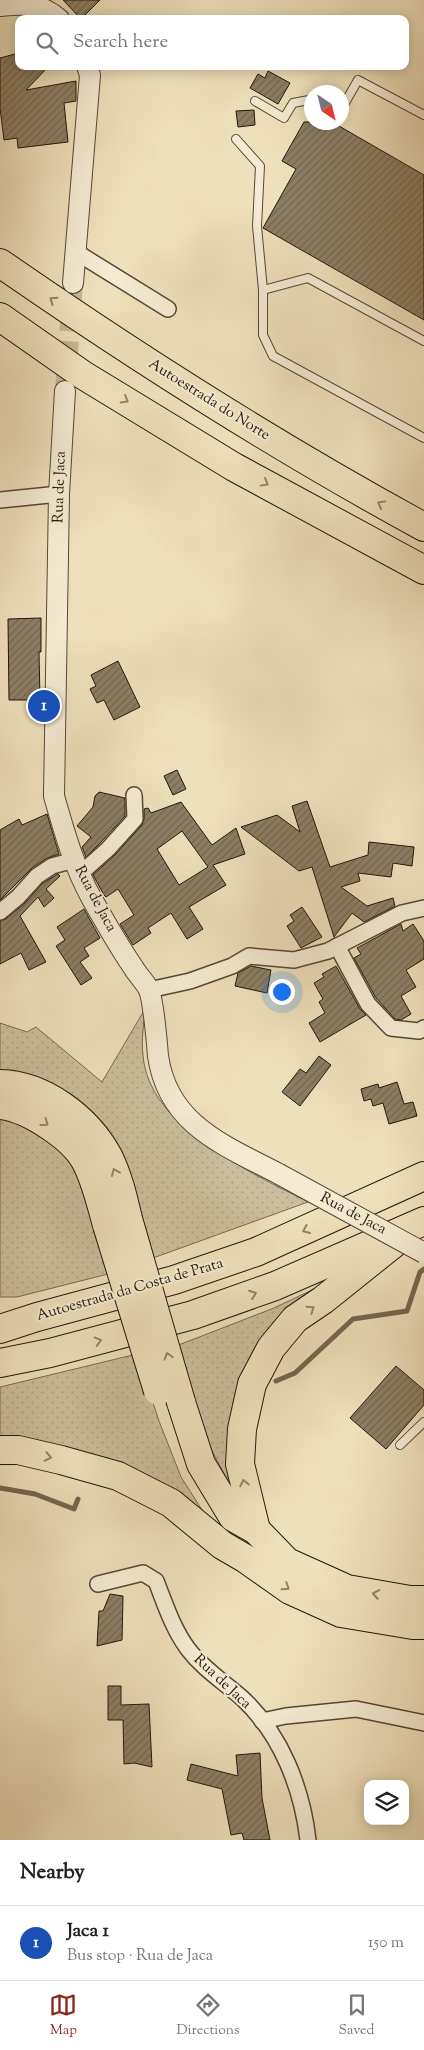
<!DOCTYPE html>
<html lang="en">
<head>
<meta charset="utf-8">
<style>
  :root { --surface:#fff; --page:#f6f6f6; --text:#222; --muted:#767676; --line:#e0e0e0; --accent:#8f2418 }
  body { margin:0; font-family:"Sorts Mill Goudy",serif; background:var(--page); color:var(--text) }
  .controls { position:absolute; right:15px; bottom:15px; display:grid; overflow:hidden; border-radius:10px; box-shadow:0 2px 12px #0003 }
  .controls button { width:45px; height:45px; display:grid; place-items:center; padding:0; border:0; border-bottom:1px solid var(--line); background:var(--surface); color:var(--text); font:25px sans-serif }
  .compass { position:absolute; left:304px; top:85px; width:45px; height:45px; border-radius:50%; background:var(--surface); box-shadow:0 2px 12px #0003; rotate:145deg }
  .you { position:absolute; left:281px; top:991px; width:18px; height:18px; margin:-12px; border:4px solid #fff; border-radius:50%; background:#1a73e8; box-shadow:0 0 0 8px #1a73e833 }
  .badge { display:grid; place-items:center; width:32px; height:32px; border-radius:50%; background:var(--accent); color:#fff; font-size:16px; font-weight:700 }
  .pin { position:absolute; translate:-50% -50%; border:2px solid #fff; box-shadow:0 1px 5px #0006 }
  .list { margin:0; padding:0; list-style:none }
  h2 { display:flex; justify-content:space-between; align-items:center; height:65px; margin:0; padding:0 20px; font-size:21px }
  h2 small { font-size:16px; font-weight:400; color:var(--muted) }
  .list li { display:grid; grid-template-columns:32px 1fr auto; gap:15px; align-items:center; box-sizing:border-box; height:75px; padding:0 20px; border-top:1px solid var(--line) }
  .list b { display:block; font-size:19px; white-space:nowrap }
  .list p { margin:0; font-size:16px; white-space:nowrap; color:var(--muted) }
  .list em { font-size:16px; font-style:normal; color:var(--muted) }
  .icon { flex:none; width:28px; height:28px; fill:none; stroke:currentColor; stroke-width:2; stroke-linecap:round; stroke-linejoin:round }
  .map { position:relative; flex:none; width:424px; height:1840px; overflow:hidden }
  .search { position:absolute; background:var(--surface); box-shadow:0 2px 12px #0003; left:15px; right:15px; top:15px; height:55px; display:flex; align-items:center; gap:12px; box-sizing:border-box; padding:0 18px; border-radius:10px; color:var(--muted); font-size:19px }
  .sheet { height:140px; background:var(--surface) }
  nav { display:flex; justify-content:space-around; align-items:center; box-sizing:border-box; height:70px; border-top:1px solid var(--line); background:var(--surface); font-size:14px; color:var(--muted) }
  nav a { display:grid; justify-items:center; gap:2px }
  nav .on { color:var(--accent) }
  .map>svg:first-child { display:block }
</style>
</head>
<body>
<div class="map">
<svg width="424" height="1840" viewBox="0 0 424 1840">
  <defs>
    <pattern id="grass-dots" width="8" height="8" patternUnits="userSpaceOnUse" patternTransform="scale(1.25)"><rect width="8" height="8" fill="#cbbe9c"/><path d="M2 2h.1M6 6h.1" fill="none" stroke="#aea385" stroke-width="1.8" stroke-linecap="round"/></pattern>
    <pattern id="building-hatch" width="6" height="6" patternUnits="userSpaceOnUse" patternTransform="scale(1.25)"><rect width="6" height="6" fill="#8c7f65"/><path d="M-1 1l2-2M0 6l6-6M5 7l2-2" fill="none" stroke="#726751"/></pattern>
  </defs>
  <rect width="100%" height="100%" fill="#eee0ba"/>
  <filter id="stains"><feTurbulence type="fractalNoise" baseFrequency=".004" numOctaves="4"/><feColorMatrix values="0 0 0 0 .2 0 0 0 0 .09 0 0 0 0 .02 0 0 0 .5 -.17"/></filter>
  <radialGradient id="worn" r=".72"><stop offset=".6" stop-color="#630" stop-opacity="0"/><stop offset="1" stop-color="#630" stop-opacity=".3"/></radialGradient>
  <g fill="url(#grass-dots)" stroke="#766a52">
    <path d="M145,1009C144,1024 141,1040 143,1055C148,1127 252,1173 308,1202L153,1258L79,1102L14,1070L0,1071V1023L27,1032L36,1027L102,1082Z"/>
    <path d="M0,1117L27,1123L65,1153L84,1184L112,1273L17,1297H0Z"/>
    <path d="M339,1277L254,1356L239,1501L205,1438L176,1346L274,1308Z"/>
    <path d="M137,1354L159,1421L181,1477L211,1524L0,1441V1387Z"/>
  </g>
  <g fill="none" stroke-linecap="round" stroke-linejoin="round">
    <g stroke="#73664e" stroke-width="5">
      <path d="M276,1381L295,1373L353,1319L407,1311L420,1272L424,1269"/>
      <path d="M0,1488L35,1494L74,1509L78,1499"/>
    </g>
  </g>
  <g fill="url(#building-hatch)" stroke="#221608" fill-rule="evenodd">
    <path d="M63,0H100L81,19Z"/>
    <path d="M19,53V66H49L26,90L76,81V101L64,103L68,142L18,148L17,138L4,140L0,108V58Z"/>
    <path d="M268,71L290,83L278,104L250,88L258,74L265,78Z"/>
    <path d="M254,110L255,125L238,127L236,111Z"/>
    <path d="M304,122H332L424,175V320L263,228L296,169L282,161Z"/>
    <path d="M41,618V652H39L40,700H9L8,619Z"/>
    <path d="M118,661L140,707L114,720L104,700L97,703L90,689L96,686L91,675Z"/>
    <path d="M177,770L186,789L173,795L164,776Z"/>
    <path d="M99,792L125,798V816L101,842L86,857L82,847L91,837L77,826L93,807L95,796Z"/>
    <path d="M307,801L330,867L368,855L369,842L414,847L412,866L393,863L391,877L358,873L360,881L341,887L367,906L393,898L395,906L364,922L352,913L334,937L312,867L299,871L241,827L277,815L300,832L292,806Z"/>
    <path d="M181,802L212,845L236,828L245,854L213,865L226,885L189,907L203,929L187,939L171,913L148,928L151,933L133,945L120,924L134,915L118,889L106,897L104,895L93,875L115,855L142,825L144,819V809L148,808L151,813ZM182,831L208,867L179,885L157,849Z"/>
    <path d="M47,814L59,854L47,858L32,868L0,900V830L19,819L22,825Z"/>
    <path d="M58,874L60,876L46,889L54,898L44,907L38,897L20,916L46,962L29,970L21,953L0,964V921L6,919L25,903L43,883Z"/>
    <path d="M302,907L322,937L301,948L287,926L294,921L290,915Z"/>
    <path d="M84,909L100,938L84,948L89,956L80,962L92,978L81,985L56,946L65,940L57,927Z"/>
    <path d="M401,924L403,931L413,924L424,941V959L406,970L416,987L401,996L411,1014L401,1020L395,1019L376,998L354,958L361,954L357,948Z"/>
    <path d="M251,966L271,970L267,993L235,986L238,973Z"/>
    <path d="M336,966L360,1009L366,1015L320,1042L309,1023L325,1013L319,1002L323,999L314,983L324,977L322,974Z"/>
    <path d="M319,1056L331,1065L300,1106L282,1092L300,1069L306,1073Z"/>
    <path d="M397,1082L404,1104L413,1102L417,1116L389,1124L383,1103L373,1106L371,1099L364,1101L361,1089L378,1084L379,1088Z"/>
    <path d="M396,1366L424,1390V1405L386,1449L350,1418Z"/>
    <path d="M110,1594L123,1596L122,1640L97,1646L99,1611H103Z"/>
    <path d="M108,1686H121V1705L149,1704L152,1767L134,1763L124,1764L123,1720H108Z"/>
    <path d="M260,1753L262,1798L270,1840H244L242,1833L231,1835L222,1789L187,1780L191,1764L238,1776L236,1755Z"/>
  </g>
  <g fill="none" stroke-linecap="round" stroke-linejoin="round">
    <path stroke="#c5b896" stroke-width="20" stroke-dasharray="20 10" stroke-linecap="butt" d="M65,391L73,283"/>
    <defs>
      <g id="service">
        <path d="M255,101L284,118L293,103L309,100L312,102"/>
        <path d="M342,108L358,80L424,115"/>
        <path d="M236,139L260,166L257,226L263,290V335L273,356L424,438"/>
        <path d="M263,290L308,278L424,341"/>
        <path d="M400,1445L424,1422"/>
      </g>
      <g id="minor">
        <path d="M76,252L168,309"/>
        <path d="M0,500L59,494"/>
        <path d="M80,874L108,849L135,819L134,795"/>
        <path d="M0,912L18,897L37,876L52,866L74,860"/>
        <path d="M337,946L368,1004L391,1028L419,1031L424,1028"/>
        <path d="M149,990L190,981L232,966L249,956L294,960L328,951L402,913L424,908"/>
        <path d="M98,1584L143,1573L156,1581C165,1604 173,1629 188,1649C203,1669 224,1682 242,1698C281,1734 302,1788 308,1840"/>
        <path d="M262,1721L286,1716L356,1709L424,1723"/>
      </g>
      <g id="tertiary">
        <path d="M0,6C25,4 39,2 59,19"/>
        <path d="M73,283L90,75L87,66"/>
        <path d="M65,391L59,494L54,796C64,831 74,867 92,899C105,922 118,945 133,967C137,974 144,981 148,988C153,997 157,1042 158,1056C168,1125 224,1145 279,1174"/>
      </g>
      <g id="motorway">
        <path d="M0,263C137,358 277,447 424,527"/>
        <path d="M0,317L83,375L234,467L424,570"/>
        <path d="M0,1084C44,1085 87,1118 108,1156C118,1176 123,1197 128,1219"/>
        <path d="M0,1105C28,1108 73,1137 86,1162C96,1181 101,1204 107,1225"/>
        <path d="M0,1329L37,1317L174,1280L256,1252L424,1176"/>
        <path d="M0,1363L50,1353L193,1315L275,1286L424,1221"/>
        <path d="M181,1402L201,1464L233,1517L256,1530L287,1562L347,1589L410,1600H424"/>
        <path d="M0,1450H18L61,1460L118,1476L171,1503L222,1545L246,1559L290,1590L341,1613L413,1625H424"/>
        <path d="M256,1530L240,1464L242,1429L252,1384L271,1348L295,1319L323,1300L393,1244"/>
      </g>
    </defs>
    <use href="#service" stroke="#554834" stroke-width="10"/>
    <use href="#minor" stroke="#554834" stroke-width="18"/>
    <use href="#tertiary" stroke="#554834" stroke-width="22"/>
    <use href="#motorway" stroke="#221608" stroke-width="30"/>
    <use href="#service" stroke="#f4ebd2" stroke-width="8"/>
    <use href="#minor" stroke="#f4ebd2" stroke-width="15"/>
    <use href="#tertiary" stroke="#f4ebd2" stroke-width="20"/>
    <use href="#motorway" stroke="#eee0ba" stroke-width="28"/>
    <defs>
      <path id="tertiary-bridge" d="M279,1174L424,1253"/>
      <g id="motorway-bridge">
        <path d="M128,1219L181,1402"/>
        <path d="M107,1225L158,1391"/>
      </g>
    </defs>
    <use href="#tertiary-bridge" stroke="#554834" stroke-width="22" stroke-linecap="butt"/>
    <use href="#motorway-bridge" stroke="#221608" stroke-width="30" stroke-linecap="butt"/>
    <use href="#tertiary-bridge" stroke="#f4ebd2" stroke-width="20"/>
    <use href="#motorway-bridge" stroke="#eee0ba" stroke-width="28"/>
  </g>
  <defs><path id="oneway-chevron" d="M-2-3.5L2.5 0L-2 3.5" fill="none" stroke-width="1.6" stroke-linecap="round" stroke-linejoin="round" transform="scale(1.25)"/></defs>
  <g stroke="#92856a">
    <use href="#oneway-chevron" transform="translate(53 300) rotate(-145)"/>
    <use href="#oneway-chevron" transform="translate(125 400) rotate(31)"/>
    <use href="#oneway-chevron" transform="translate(265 483) rotate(29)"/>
    <use href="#oneway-chevron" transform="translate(381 504) rotate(-151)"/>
    <use href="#oneway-chevron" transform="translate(45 1123) rotate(36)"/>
    <use href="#oneway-chevron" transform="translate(115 1172) rotate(-113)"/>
    <use href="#oneway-chevron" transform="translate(306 1230) rotate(156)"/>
    <use href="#oneway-chevron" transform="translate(253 1294) rotate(-20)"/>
    <use href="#oneway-chevron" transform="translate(311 1309) rotate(-35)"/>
    <use href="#oneway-chevron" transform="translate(98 1341) rotate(-15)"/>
    <use href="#oneway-chevron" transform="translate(168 1356) rotate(-106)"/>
    <use href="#oneway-chevron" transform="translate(48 1457) rotate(12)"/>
    <use href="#oneway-chevron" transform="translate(244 1483) rotate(-102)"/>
    <use href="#oneway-chevron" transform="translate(286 1587) rotate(33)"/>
    <use href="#oneway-chevron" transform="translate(376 1594) rotate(-170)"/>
  </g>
  <g text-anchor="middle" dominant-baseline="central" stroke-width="4" stroke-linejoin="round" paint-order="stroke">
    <g font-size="15" fill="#221608" stroke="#f4ebd2">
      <text transform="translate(209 400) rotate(32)">Autoestrada do Norte</text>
      <text transform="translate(60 487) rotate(-88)">Rua de Jaca</text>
      <text transform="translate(95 899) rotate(62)">Rua de Jaca</text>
      <text transform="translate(353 1214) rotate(28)">Rua de Jaca</text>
      <text transform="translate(130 1290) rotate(-16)">Autoestrada da Costa de Prata</text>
      <text transform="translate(222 1682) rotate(43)">Rua de Jaca</text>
    </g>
  </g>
  <rect width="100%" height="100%" filter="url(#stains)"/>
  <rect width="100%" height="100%" fill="url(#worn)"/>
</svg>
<div class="controls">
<button><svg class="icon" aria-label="layers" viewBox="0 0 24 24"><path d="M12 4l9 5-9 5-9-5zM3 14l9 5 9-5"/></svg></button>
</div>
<svg class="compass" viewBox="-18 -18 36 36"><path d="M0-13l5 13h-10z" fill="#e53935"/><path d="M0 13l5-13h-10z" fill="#767676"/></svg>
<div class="you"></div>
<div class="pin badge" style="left:44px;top:706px;background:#1a4fb4">1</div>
<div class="search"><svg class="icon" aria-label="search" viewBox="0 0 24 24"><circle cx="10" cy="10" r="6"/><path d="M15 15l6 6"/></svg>Search here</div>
</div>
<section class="sheet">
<h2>Nearby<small></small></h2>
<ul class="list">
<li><span class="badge" style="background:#1a4fb4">1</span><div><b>Jaca 1</b><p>Bus stop · Rua de Jaca</p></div><em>150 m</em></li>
</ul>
</section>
<nav>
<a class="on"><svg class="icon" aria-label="map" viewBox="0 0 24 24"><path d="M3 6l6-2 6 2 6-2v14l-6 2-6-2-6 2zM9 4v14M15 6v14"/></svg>Map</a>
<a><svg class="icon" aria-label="directions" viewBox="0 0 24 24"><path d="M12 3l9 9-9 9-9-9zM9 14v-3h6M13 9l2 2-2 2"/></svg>Directions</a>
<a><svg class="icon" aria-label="saved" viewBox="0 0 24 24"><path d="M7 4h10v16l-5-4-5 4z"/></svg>Saved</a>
</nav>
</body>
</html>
